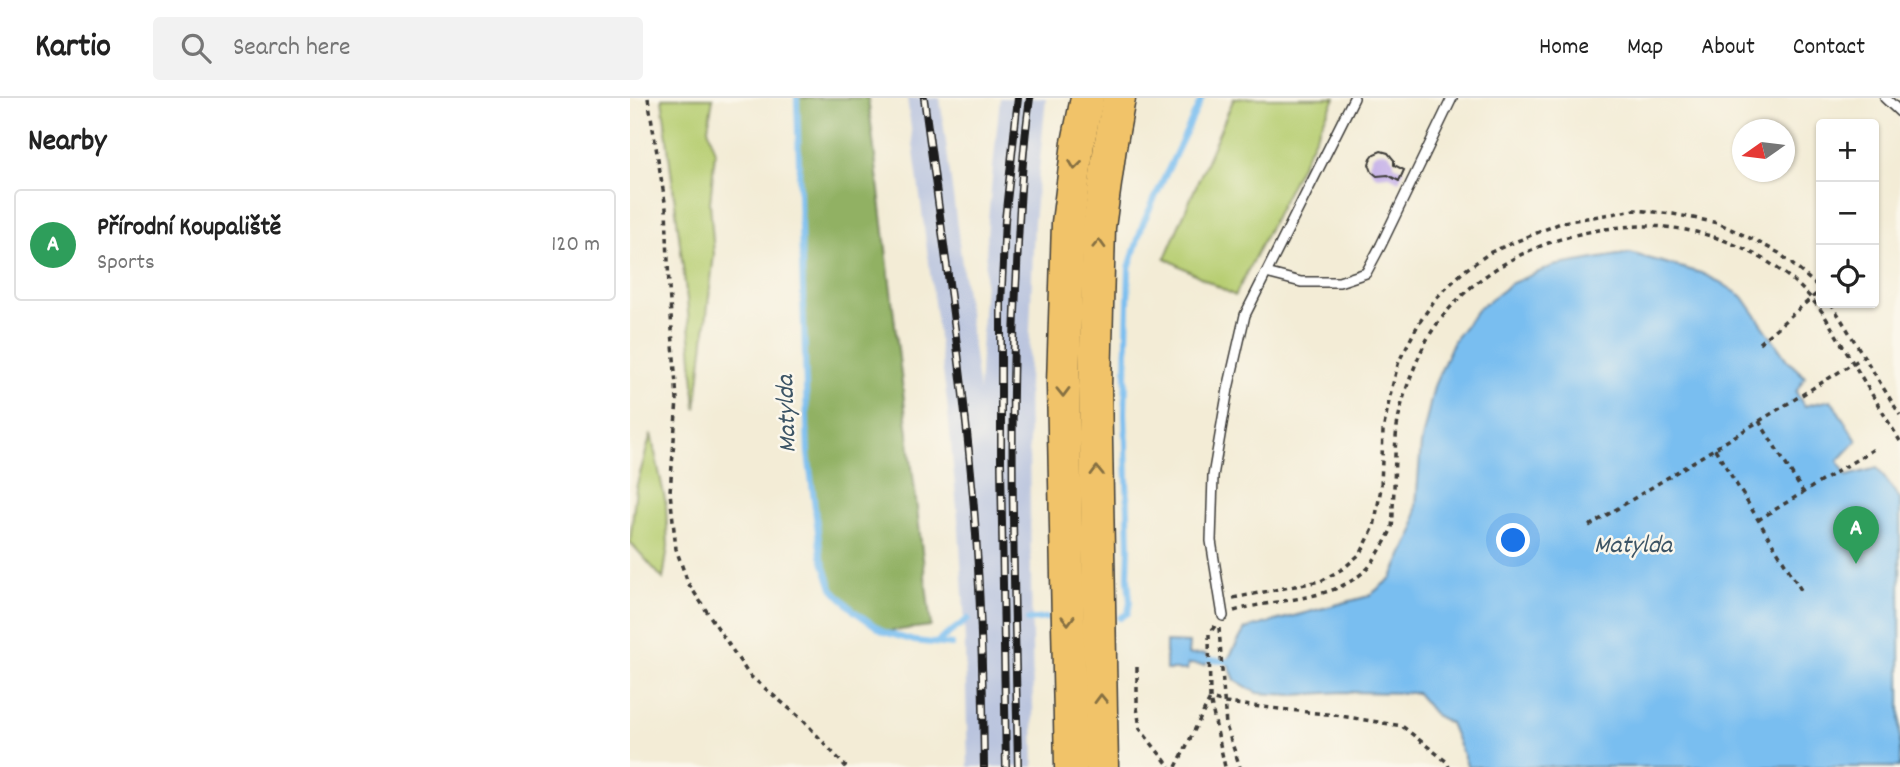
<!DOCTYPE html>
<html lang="en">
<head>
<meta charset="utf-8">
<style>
  :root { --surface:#fff; --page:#f2f2f2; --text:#222; --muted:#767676; --line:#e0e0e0; --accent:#d93025 }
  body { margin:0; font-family:Dekko,sans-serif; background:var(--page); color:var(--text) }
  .controls { position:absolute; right:21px; top:21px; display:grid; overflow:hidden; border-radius:7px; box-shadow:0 2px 5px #0004 }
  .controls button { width:63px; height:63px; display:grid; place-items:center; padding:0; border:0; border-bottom:2px solid var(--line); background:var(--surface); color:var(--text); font:35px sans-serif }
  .compass { position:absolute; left:1102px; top:21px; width:63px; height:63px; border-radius:50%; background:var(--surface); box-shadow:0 2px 5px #0004; rotate:256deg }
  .you { position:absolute; left:884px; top:443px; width:24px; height:24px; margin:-18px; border:5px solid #fff; border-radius:50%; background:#1a73e8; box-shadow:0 0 0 10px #1a73e833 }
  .badge { display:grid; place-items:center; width:46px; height:46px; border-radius:50%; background:var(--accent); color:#fff; font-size:23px; font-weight:700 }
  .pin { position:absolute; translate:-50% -58px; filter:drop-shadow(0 2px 4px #0008) }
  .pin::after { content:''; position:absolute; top:37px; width:24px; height:21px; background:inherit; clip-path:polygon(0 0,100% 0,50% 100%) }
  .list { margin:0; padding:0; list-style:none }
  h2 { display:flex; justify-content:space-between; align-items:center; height:91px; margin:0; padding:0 28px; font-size:30px }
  h2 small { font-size:23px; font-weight:400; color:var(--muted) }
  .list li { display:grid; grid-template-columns:46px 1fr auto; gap:21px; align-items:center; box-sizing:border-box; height:112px; margin:0 14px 14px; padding:0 14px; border:2px solid var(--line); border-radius:7px }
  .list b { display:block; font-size:26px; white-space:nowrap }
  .list p { margin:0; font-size:23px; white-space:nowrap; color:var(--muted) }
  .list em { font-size:23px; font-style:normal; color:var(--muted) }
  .icon { flex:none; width:38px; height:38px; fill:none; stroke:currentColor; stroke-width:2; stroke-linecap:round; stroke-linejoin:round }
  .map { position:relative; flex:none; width:1270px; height:669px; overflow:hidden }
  header { display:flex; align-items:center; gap:42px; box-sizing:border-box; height:98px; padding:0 35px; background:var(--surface); border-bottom:2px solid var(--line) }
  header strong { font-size:33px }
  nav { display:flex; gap:38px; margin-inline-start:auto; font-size:24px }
  .search { width:490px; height:63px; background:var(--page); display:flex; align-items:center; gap:18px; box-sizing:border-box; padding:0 24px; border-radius:7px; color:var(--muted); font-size:26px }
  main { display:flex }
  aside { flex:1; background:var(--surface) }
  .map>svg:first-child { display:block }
</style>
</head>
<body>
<header>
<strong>Kartio</strong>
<div class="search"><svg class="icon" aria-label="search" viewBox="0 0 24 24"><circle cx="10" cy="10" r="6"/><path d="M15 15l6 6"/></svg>Search here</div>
<nav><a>Home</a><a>Map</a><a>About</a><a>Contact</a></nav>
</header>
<main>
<aside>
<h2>Nearby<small></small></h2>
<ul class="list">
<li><span class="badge" style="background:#2e9e5b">A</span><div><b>Přírodní Koupaliště</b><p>Sports</p></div><em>120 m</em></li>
</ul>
</aside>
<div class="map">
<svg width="1270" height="669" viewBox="0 0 1270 669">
  <rect width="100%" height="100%" fill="#fbf7ec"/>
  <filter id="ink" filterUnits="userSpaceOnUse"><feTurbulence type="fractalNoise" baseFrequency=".0143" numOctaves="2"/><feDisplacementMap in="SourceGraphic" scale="14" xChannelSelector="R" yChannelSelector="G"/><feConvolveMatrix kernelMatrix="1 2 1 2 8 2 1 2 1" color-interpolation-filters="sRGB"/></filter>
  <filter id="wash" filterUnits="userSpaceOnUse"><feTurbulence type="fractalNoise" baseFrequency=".00686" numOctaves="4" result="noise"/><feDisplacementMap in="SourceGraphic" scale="28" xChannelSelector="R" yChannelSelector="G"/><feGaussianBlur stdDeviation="1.57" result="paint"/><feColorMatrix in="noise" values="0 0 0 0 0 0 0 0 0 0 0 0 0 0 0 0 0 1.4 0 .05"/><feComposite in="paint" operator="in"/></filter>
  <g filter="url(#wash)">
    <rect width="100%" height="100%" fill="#f3ecd6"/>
    <path fill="#bac4de" d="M277,0H310L349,294L358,121L370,0H416L404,124L398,286L404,669H338L334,512L329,431L317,303Z"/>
    <g fill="#b7ce72" stroke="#6a7547" stroke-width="2">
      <path d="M32,0H83L78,30L85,54L80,105L84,156L66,311L57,202Z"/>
      <path d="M604,0H705L605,198L535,160Z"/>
      <path d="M21,336L36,406L38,449L33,481L0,444L6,390Z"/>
    </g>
    <path fill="#91b164" stroke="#566640" stroke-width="2" d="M167,0H238L301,528L254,534L224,513L202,490L190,450L178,355Z"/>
    <g fill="#79bef0" stroke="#4a6d86" stroke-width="2">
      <path d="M1000,155L1071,175L1090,184L1113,199L1157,262L1175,279L1166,294L1174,308L1201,302L1227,343L1208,363L1217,378L1247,370L1270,401V669H838L820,625L805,617L787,595L713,594L662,597L627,595L605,582L597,563L615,531L739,498L762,479L784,432L791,346L804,288L824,242L848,211L882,185L923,168Z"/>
      <path d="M536,544L559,545L558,557L576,556V567L558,566L557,572H536Z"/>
    </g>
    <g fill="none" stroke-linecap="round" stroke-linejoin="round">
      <g stroke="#79bef0" stroke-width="6">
        <path d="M167,0L178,355L191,457L202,490L224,513L254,534L284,543L322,547"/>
        <path d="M490,520L498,515L500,504L498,480L499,449L495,314L499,170L513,125L572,0"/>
        <path d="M398,522L416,520"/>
        <path d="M306,545L338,521"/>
        <path d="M570,561L604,564"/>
      </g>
    </g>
    <g id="blocks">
      <path fill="#bea7e8" d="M751,53L758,55L764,62V67L774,72L769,83L758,77L747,78L742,74L739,66L741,60L744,56Z"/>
    </g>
  </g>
  <g filter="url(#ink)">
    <use href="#blocks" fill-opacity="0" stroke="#3c3b38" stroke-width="2"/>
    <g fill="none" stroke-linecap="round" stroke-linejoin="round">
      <defs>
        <g id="lane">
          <path d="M1255,0L1270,14"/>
          <path d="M636,175L671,184H709L736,175L751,147L822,0"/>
          <path d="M593,518L581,443L583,378L598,291L615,217L724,0"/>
        </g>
        <g id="highway">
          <path d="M441,669L433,286L438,125L448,45L457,0"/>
          <path d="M472,669L465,289L469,129L480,49L489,0"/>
        </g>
      </defs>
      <use href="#lane" stroke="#3c3b38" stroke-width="12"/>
      <use href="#highway" stroke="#3c3b38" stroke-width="35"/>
      <g stroke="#3c3b38" stroke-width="3.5" stroke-dasharray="5 5" stroke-linecap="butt">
        <path d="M18,0L36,110L39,190L47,302L40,394L46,451L58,485L119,577L173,622L216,669"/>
        <path d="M1201,205L1270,317"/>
        <path d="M1129,245L1191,192"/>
        <path d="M1129,323L1173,394"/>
        <path d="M1085,351L1171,492"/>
        <path d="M1128,422L1244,351"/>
        <path d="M959,428L1235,258"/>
        <path d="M603,500L691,483L714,470L731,455L744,429L751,390L753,333L761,293L769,263L789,225L806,200L834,173L861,154L933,124L1005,112L1043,116L1088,125L1124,142L1149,155L1191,191"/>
        <path d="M604,513C649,499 702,505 738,470C744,463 760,437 762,429C763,422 763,415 763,408C765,382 764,355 767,329C769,314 774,297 779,283C787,263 794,243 807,226C854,161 936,129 1014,128C1082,128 1153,160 1193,215L1270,343"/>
        <path d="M585,528L579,536L580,601L595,605L705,617L772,628L817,664L819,669"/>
        <path d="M589,530L596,628L610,669"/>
        <path d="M507,569V609L510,631L540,669"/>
        <path d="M546,669L580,601L595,669"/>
      </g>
      <use href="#lane" stroke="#fff" stroke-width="9"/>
      <use href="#highway" stroke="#f1c369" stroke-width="32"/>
      <defs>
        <g id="rail">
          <path d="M294,0C312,136 333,273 344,410C351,496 353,583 354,669"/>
          <path d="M376,669L371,365V207L375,122L388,0"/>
          <path d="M388,669C385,503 378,336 387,170C389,113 392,56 400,0"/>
        </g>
      </defs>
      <use href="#rail" stroke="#1c1c1c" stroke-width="8"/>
      <use href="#rail" stroke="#fbf7ec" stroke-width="5" stroke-dasharray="16" stroke-linecap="butt"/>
    </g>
    <defs><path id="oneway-chevron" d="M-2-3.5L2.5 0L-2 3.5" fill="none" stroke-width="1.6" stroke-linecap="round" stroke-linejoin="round" transform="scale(1.75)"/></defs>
    <g stroke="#867042">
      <use href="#oneway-chevron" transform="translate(445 67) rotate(97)"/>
      <use href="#oneway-chevron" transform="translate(469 146) rotate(-88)"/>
      <use href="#oneway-chevron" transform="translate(433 294) rotate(89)"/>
      <use href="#oneway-chevron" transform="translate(467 373) rotate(-91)"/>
      <use href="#oneway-chevron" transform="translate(438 522) rotate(89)"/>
      <use href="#oneway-chevron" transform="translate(471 601) rotate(-91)"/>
    </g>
  </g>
  <g text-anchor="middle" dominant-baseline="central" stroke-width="5" stroke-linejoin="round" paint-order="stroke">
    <g font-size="26" font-style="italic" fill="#3d5566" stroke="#fbf7ec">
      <text transform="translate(158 316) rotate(-92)">Matylda</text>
      <text x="1003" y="448">Matylda</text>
    </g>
  </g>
</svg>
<div class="controls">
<button>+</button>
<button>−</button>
<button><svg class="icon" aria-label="locate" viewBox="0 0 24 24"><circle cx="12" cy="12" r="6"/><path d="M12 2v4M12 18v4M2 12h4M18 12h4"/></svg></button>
</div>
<svg class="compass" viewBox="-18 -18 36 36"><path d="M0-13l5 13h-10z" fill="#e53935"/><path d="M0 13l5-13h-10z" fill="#767676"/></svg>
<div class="you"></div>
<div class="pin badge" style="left:1226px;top:466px;background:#2e9e5b">A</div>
</div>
</main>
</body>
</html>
